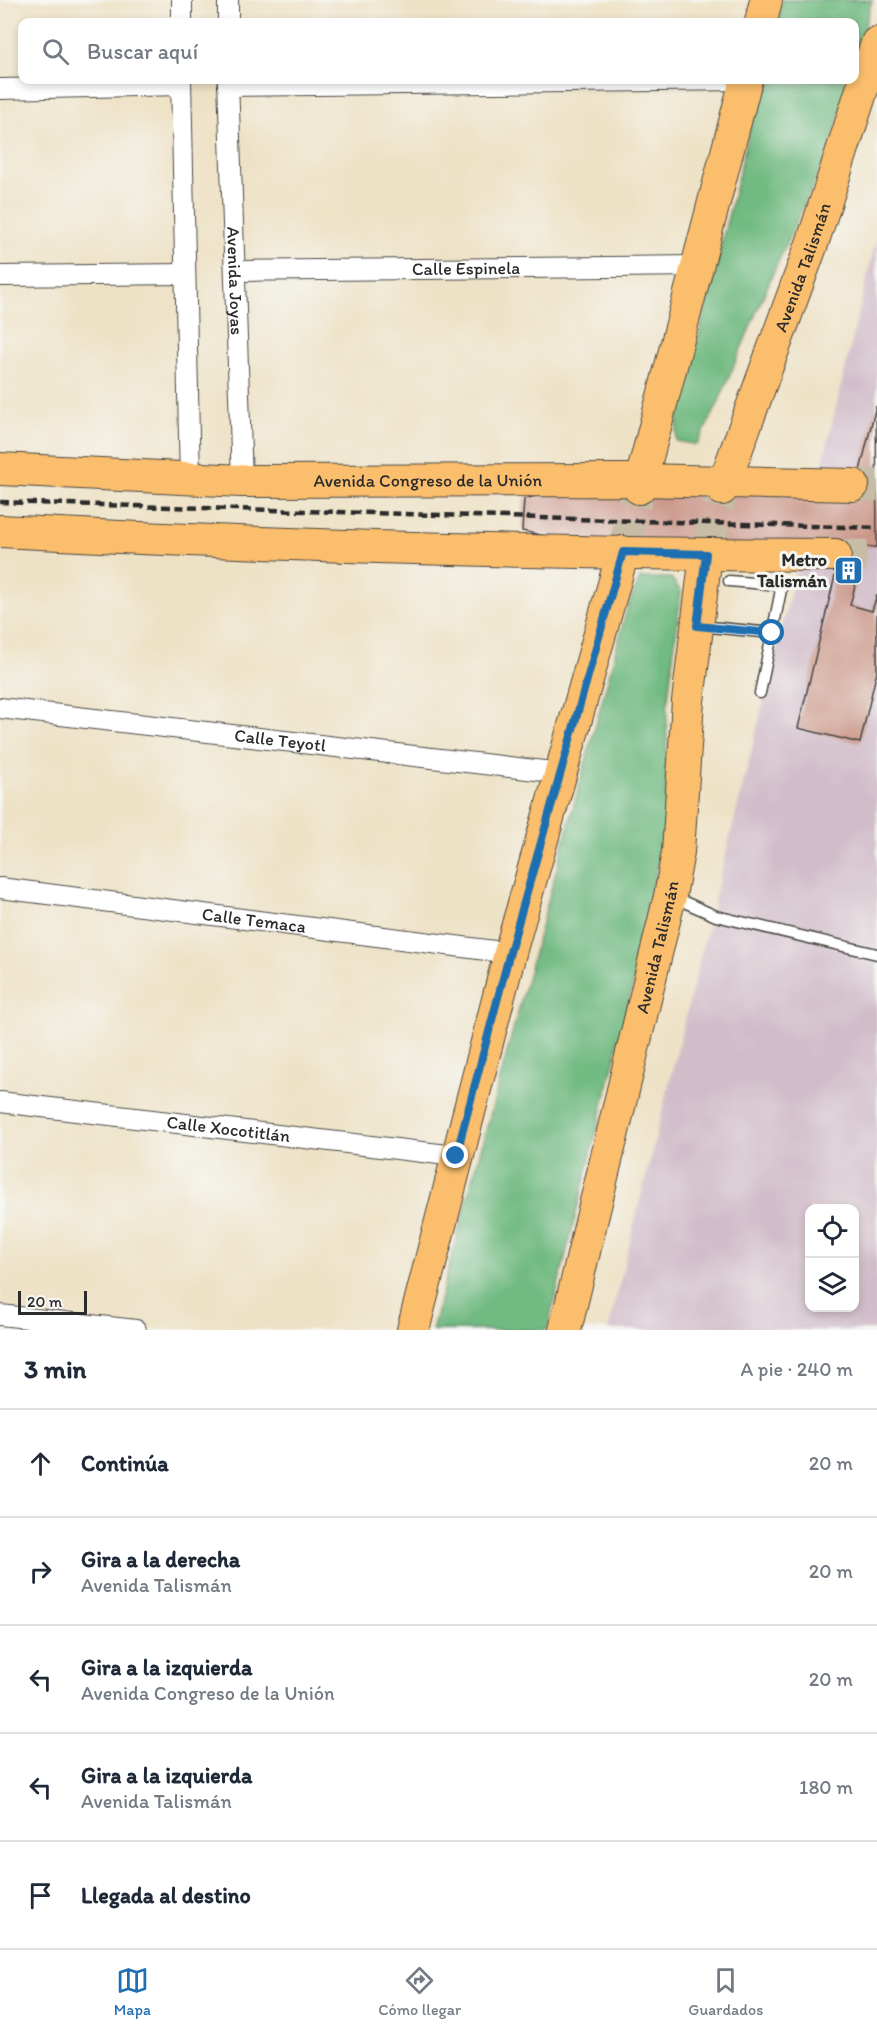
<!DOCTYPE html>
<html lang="es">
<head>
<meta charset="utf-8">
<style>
  :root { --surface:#fff; --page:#f2f2f3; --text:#1f2937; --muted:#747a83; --line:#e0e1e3; --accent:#1f6fb2 }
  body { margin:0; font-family:Itim,sans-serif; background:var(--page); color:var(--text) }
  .controls { position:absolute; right:18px; bottom:18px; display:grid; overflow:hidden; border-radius:12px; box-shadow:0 3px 9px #0003 }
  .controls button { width:54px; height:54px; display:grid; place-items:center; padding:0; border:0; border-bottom:2px solid var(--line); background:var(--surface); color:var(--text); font:30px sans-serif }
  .scale { position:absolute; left:18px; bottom:15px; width:69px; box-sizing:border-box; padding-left:6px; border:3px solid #2b2b2b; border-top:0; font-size:16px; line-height:21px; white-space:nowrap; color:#2b2b2b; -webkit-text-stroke:4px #f6f6f2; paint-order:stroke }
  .stop { position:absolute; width:18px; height:18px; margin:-14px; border:4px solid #1f6fb2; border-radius:50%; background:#fff }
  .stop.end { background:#1f6fb2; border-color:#fff; box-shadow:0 2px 6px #0008 }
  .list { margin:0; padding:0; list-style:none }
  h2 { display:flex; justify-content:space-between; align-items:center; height:78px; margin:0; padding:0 24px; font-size:26px }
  h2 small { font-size:20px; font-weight:400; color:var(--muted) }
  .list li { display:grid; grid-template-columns:39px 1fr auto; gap:18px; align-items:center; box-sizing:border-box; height:108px; padding:0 24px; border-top:2px solid var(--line) }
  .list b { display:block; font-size:22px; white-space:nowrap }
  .list p { margin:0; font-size:20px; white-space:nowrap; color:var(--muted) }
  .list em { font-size:20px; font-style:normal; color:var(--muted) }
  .icon { flex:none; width:33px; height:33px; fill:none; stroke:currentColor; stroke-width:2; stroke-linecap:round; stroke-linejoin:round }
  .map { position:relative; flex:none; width:877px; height:1330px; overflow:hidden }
  .search { position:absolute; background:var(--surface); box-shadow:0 3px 9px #0003; left:18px; right:18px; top:18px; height:66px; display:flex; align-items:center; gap:15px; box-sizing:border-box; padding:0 21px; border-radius:12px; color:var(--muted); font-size:22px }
  .sheet { height:618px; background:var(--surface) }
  nav { display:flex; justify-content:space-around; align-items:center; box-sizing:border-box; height:84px; border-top:2px solid var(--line); background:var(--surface); font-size:16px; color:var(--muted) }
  nav a { display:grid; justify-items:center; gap:3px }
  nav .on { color:var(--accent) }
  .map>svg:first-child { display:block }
</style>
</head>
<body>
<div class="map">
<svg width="877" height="1330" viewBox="0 0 877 1330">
  <rect width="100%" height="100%" fill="#f6f6f2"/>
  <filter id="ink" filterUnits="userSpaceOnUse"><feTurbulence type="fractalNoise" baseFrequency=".0167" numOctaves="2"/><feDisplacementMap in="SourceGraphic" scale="12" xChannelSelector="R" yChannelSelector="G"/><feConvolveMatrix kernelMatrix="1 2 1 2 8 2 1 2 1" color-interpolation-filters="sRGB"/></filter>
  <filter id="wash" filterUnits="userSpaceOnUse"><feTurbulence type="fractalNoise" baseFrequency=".008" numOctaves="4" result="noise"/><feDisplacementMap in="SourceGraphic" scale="24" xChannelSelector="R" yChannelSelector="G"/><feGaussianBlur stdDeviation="1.35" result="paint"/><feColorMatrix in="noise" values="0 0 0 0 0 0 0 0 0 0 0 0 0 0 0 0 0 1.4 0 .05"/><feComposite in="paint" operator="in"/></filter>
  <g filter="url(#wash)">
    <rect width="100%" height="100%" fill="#eee2c6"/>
    <path fill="#d1bdca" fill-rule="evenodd" d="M877,236V1330H608L824,457ZM810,1208H854V1308H810Z"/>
    <g fill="#71ba81" stroke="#4e7256" stroke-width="1.5">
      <path d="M782,0H872L855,62L854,22H776Z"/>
      <path d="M762,80H849L829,150L773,273L716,408L697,445L676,441L677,422Z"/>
      <path d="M640,578H671L681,592L667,707L666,823L639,961L547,1330H432L627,609Z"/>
    </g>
    <g id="blocks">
      <path fill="#cb9789" d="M876,406L877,547H865L850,605L872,611L877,595V671L860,743L798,728L842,547L574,542L522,531L524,499L574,487L855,491Z"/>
    </g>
  </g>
  <g filter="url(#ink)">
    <use href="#blocks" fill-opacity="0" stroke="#484642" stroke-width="1.5"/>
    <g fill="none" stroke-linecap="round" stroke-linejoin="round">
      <g stroke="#c7bda7" stroke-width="32" stroke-dasharray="32 16" stroke-linecap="butt">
        <path d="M853,485H877"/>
        <path d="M623,552L639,488"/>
        <path d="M706,554L722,489"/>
        <path d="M835,555L877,556"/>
      </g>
      <defs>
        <g id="lane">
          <path d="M729,581L776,585L781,590L760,693"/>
          <path d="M700,626L772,633"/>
          <path d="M673,897L716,916L877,954"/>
        </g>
        <g id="street">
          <path d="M182,22V0"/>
          <path d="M228,22V0"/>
          <path d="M181,80L190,480"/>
          <path id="s1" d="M228,80L242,481"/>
          <path d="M228,86L745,80"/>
          <path d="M0,89L181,85"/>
          <path id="s2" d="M235,271L698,266"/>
          <path d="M0,276L185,274"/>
          <path id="s3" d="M0,708L561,773"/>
          <path id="s4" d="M0,888L510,953"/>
          <path id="s5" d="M0,1102L456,1156"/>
          <path d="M0,1315L136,1330"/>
        </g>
        <g id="primary">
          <path d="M761,22L766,0"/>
          <path id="s6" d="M0,469L242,481L641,480L853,485"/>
          <path d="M639,488L746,80"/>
          <path id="s7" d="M722,489L813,241L877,43"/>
          <path d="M0,531C278,546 557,554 835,555"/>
          <path d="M413,1330L510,953L623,552"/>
          <path id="s8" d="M565,1330L670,896L678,852L688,701L706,554"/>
        </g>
      </defs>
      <use href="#lane" stroke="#484642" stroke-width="13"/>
      <use href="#street" stroke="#484642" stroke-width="22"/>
      <use href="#primary" stroke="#484642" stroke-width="34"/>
      <use href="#lane" stroke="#fff" stroke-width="10"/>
      <use href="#street" stroke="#fff" stroke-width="20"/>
      <use href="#primary" stroke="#fabe6d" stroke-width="32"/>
      <path stroke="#2b2b2b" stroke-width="4.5" stroke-dasharray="9 4.5" stroke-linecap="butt" d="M0,502L877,528"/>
    </g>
  </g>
  <g fill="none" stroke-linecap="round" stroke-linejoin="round" filter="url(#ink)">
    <path stroke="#1f6fb2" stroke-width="8" d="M456,1156L510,952L623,552L706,554L697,626L772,633"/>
  </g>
  <defs>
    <symbol id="building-square" viewBox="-11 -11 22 22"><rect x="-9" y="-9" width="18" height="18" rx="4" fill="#1f6fb2" stroke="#f6f6f2"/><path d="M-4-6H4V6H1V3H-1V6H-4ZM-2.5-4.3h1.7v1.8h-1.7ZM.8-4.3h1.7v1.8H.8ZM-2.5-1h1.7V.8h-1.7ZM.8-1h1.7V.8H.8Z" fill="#fff"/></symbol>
  </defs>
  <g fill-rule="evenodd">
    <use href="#building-square" x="832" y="554" width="33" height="33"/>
  </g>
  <g text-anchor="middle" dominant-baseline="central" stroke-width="6" stroke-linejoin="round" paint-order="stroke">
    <g font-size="18" fill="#2b2b2b" stroke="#f6f6f2">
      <text stroke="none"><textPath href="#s7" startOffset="236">Avenida Talismán</textPath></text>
      <text stroke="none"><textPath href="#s2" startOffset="231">Calle Espinela</textPath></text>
      <text stroke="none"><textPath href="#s1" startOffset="201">Avenida Joyas</textPath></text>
      <text stroke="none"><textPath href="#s6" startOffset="428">Avenida Congreso de la Unión</textPath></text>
      <text stroke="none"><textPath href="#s3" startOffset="282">Calle Teyotl</textPath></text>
      <text stroke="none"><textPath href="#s4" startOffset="256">Calle Temaca</textPath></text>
      <text stroke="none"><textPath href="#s8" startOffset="394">Avenida Talismán</textPath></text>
      <text stroke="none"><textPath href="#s5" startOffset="230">Calle Xocotitlán</textPath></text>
    </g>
    <g font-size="18" font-weight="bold" fill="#2b2b2b" stroke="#f6f6f2" text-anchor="end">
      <text x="827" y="560">Metro<tspan x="827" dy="21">Talismán</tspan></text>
    </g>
  </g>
</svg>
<div class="controls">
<button><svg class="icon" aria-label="locate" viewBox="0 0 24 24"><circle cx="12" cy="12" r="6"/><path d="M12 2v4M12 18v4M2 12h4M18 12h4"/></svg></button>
<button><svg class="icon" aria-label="layers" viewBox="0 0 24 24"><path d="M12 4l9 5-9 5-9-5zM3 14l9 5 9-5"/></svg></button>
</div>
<div class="scale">20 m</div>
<div class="stop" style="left:772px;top:633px"></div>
<div class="stop end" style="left:456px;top:1156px"></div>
<div class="search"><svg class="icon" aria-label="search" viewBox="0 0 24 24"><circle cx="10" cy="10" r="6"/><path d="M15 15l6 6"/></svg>Buscar aquí</div>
</div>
<section class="sheet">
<h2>3 min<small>A pie · 240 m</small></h2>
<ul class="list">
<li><svg class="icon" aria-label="ahead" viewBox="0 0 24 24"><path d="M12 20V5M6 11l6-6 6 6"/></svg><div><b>Continúa</b></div><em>20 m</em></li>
<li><svg class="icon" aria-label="right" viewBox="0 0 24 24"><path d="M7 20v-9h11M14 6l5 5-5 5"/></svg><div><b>Gira a la derecha</b><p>Avenida Talismán</p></div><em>20 m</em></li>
<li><svg class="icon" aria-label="left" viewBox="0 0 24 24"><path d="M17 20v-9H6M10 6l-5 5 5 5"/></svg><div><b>Gira a la izquierda</b><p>Avenida Congreso de la Unión</p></div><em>20 m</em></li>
<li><svg class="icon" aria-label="left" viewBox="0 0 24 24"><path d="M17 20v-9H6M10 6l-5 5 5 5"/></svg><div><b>Gira a la izquierda</b><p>Avenida Talismán</p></div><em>180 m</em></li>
<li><svg class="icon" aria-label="arrive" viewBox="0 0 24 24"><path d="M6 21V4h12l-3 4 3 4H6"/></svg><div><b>Llegada al destino</b></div></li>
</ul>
</section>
<nav>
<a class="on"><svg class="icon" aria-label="map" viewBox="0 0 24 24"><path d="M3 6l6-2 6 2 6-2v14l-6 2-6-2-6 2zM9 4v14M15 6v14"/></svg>Mapa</a>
<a><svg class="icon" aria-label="directions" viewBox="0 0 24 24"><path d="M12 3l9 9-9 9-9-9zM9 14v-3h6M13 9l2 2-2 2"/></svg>Cómo llegar</a>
<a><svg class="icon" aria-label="saved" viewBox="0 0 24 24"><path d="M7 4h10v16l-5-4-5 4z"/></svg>Guardados</a>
</nav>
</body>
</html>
